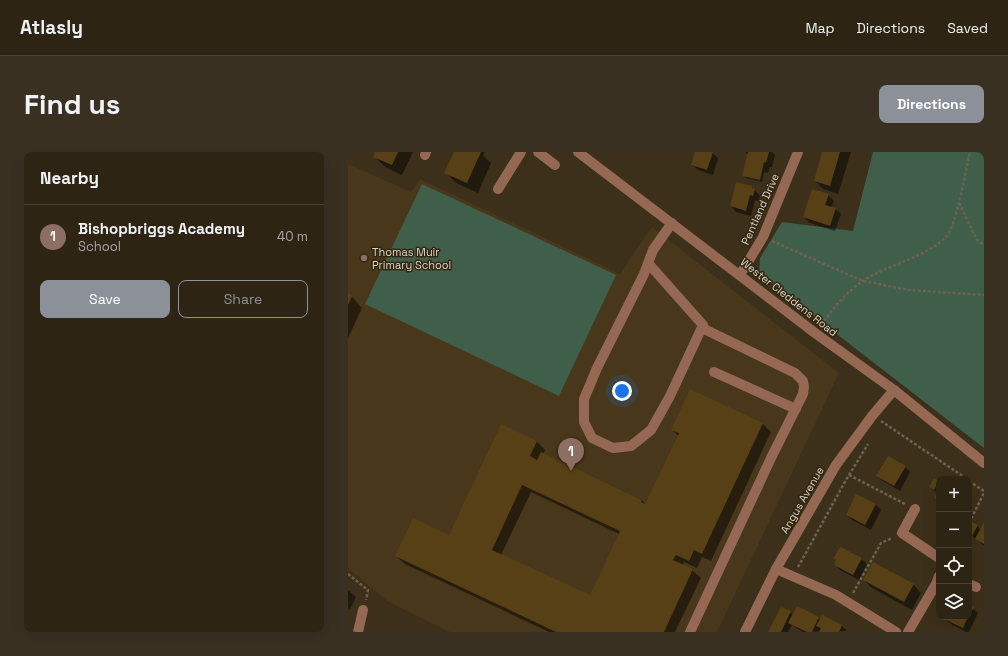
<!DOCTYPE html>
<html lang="en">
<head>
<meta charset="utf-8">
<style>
  :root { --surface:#2d2414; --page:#393022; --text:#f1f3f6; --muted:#a7a4a0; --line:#484134; --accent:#8c9099 }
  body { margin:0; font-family:"Space Grotesk",sans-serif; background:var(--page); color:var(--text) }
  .controls { position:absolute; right:12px; bottom:12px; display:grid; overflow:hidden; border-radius:8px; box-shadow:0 4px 16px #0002 }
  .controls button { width:36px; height:36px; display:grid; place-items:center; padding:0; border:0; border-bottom:1px solid var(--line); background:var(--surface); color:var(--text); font:20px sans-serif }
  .you { position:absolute; left:274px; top:239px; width:14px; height:14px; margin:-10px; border:3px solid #fff; border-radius:50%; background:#1a73e8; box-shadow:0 0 0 6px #1a73e833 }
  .badge { display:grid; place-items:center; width:26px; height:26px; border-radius:50%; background:var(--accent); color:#fff; font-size:13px; font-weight:700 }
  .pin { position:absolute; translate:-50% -33px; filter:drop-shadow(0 1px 2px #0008) }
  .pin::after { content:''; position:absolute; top:21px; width:14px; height:12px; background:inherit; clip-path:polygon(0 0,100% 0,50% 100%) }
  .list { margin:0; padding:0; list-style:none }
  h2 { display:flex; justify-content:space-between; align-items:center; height:52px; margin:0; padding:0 16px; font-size:17px }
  h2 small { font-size:13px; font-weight:400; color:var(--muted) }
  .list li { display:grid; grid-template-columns:26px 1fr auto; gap:12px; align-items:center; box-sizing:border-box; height:64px; padding:0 16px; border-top:1px solid var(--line) }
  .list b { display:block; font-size:15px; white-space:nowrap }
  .list p { margin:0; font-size:13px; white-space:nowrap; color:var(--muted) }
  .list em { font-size:13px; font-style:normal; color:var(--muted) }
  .actions { display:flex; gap:8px; padding:12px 16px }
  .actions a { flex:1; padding:9px 0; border:1px solid var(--accent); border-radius:8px; text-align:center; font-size:14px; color:var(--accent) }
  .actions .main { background:var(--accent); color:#fff }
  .icon { flex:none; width:22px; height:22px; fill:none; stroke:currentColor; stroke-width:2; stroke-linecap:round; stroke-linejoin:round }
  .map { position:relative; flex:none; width:636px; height:480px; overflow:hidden; border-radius:8px }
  header { display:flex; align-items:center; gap:24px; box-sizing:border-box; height:56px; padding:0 20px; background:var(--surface); border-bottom:1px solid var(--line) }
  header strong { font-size:19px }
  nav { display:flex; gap:22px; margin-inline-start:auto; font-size:14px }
  .intro { display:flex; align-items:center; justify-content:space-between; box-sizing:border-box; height:96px; padding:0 24px }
  h1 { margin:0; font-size:28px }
  .button { padding:10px 18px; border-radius:8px; background:var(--accent); color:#fff; font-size:14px; font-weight:700 }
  main { display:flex; gap:24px; padding:0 24px }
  aside { flex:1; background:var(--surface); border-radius:8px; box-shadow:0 4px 16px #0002 }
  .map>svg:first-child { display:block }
</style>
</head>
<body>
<header>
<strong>Atlasly</strong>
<nav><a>Map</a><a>Directions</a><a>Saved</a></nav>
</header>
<div class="intro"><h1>Find us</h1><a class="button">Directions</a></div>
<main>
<aside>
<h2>Nearby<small></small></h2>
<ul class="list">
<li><span class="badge" style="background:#8d6e63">1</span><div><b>Bishopbriggs Academy</b><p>School</p></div><em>40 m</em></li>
</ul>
<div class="actions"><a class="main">Save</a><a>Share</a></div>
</aside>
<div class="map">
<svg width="636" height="480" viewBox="0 0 636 480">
  <rect width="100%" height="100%" fill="#3c301a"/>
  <path fill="#48371a" d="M0,12L63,40L72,27L272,122L304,75L491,221L369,480H102L39,449L0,416Z"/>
  <g fill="#3f5f4a">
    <path d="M525,0H636V296L411,122L412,106L434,70L505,79Z"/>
    <path d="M74,32L268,123L211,244L17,152Z"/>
  </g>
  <g fill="#0007" fill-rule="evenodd">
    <path d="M28,0H65L54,23L37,15L26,4Z"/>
    <path d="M107,0H137L135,3L143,11L130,41L108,31L98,20Z"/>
    <path d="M348,0H363L370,6L365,23L350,18L344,13Z"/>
    <path d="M397,0H424L427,3L424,15H422L420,21L416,20L414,30L398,26L395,23L400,3Z"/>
    <path d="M476,0H503L490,42L475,37L467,29Z"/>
    <path d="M404,35L412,44L410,49L407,48L403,64L388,60L383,54Z"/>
    <path d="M480,43L486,49L483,56L487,57L493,62L487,79L462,71L456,65Z"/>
    <path d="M0,143L4,145L14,156L0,186Z"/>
    <path d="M343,238L415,272L423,280L363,409L354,405L349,416L336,410L335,414L344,418L353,426L327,480H201L57,412L48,404L101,384L188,289L197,298L195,302L294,348L298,353L330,284L324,277ZM183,340L271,382L242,445L153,403Z"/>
    <path d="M557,315L562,320L552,339L535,329L529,324Z"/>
    <path d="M586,328L591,331V350L587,346L590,341L582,335Z"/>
    <path d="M527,352L533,358L523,378L504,368L499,363Z"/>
    <path d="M636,372V394L621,381V378L629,374L633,378Z"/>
    <path d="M487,407H513L519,412L511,428L492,418L487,413L489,409Z"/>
    <path d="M516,428L565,432L573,441L564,458L524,436Z"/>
    <path d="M0,438L8,445L2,457L0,456Z"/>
    <path d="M621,454L630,461L621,480H618L603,472L597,467L598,465H621Z"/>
    <path d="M449,455L472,468L494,474L499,479L455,480L444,473L440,480H422L442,460L445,463Z"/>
  </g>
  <g fill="#574015" fill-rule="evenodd">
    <path d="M27,0H50L44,13L25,5Z"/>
    <path d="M106,0H133L119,31L96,21Z"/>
    <path d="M347,0H365L359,18L343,13Z"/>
    <path d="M400,0H421L418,11L416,10L412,28L394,24Z"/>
    <path d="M474,0H492L482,34L466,29Z"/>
    <path d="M388,30L404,34V36L407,37L405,44L402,43L398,59L382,54Z"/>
    <path d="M464,37L481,42L477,53L488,56L482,74L455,65Z"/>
    <path d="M0,142L4,144L0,153Z"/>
    <path d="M342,237L415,271L354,402L346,398L341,409L328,403L325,408L345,417L316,480H208L47,404L65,366L101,383L153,272L189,289L182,304L189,308L193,300L294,348L293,350L297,352L331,281L323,278ZM174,333L272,379L242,443L144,398Z"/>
    <path d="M540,304L558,314L546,334L528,324Z"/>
    <path d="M586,326L591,329L586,338L581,335Z"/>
    <path d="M591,336V349L586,346Z"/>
    <path d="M508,342L528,352L517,373L498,363Z"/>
    <path d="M624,370L630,373L624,384L621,382V376Z"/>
    <path d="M636,370V392L627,387Z"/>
    <path d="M492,395L514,406L505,423L486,413L488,408L485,407Z"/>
    <path d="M525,410L566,432L556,450L515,428Z"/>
    <path d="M621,453L626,455L621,464Z"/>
    <path d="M449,454L471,465L464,480H459L440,471Z"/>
    <path d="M433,455L443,459L433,480H420Z"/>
    <path d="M474,463L494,473L491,480H471L473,476L468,474Z"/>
    <path d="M597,465H620L615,476L596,467Z"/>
  </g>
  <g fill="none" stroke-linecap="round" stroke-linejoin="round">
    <g stroke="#6d624f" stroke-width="2.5" stroke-dasharray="3 2" stroke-linecap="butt">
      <path d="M611,51L629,88L636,93"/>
      <path d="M424,89L515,129L561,138L636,143"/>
      <path d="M473,173C484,158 499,139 515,129C538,113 579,105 598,85C608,75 618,17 622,0"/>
      <path d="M533,269L619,327"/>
      <path d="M501,323L557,352"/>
      <path d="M621,329L636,339"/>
      <path d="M621,371L636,341"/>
      <path d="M450,415L498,328L520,292"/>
      <path d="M0,422L20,438L18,448"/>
      <path d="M505,441L533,391L544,386"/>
    </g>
    <g stroke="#946853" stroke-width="10">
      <path d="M190,0L207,13"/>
      <path d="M230,0L467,181L546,238L636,311"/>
      <path d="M77,3L78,0"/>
      <path d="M150,37L173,0"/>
      <path d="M300,111L355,173L322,244L303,278L283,294L265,296L244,286L236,270V247L249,216L296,122L305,98L324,71"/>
      <path d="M392,123L415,85L450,0"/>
      <path d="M366,220L448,257"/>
      <path d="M567,357L554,381L591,406"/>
      <path d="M428,417L488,443L548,480"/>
      <path d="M621,432L628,435"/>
      <path d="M10,480L15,458"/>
      <path d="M342,480L423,306L455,242L456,235L455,229L447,221L354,176"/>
      <path d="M397,480L428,417L488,313L524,264L546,238"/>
      <path d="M560,480L588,432L591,424"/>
    </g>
  </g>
  <circle fill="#8d6e63" stroke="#322610" stroke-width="1.5" cx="16" cy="106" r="4"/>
  <g text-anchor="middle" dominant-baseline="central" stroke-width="3" stroke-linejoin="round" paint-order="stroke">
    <g font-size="11" fill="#ddd5c8" stroke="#322610">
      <text transform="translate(412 57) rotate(-66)">Pentland Drive</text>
      <text transform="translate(441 145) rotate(38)">Wester Cleddens Road</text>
      <text transform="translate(454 348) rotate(-60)">Angus Avenue</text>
    </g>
    <g font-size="11" fill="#ddd5c8" stroke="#322610" text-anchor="start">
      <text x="24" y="100">Thomas Muir<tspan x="24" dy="13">Primary School</tspan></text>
    </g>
  </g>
</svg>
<div class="controls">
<button>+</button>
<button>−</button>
<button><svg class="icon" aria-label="locate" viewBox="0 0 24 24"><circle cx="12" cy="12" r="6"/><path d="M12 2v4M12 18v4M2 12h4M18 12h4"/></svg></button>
<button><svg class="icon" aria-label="layers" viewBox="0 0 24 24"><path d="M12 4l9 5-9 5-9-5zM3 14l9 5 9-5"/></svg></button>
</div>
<div class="you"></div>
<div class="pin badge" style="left:223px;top:319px;background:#8d6e63">1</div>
</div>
</main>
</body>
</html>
